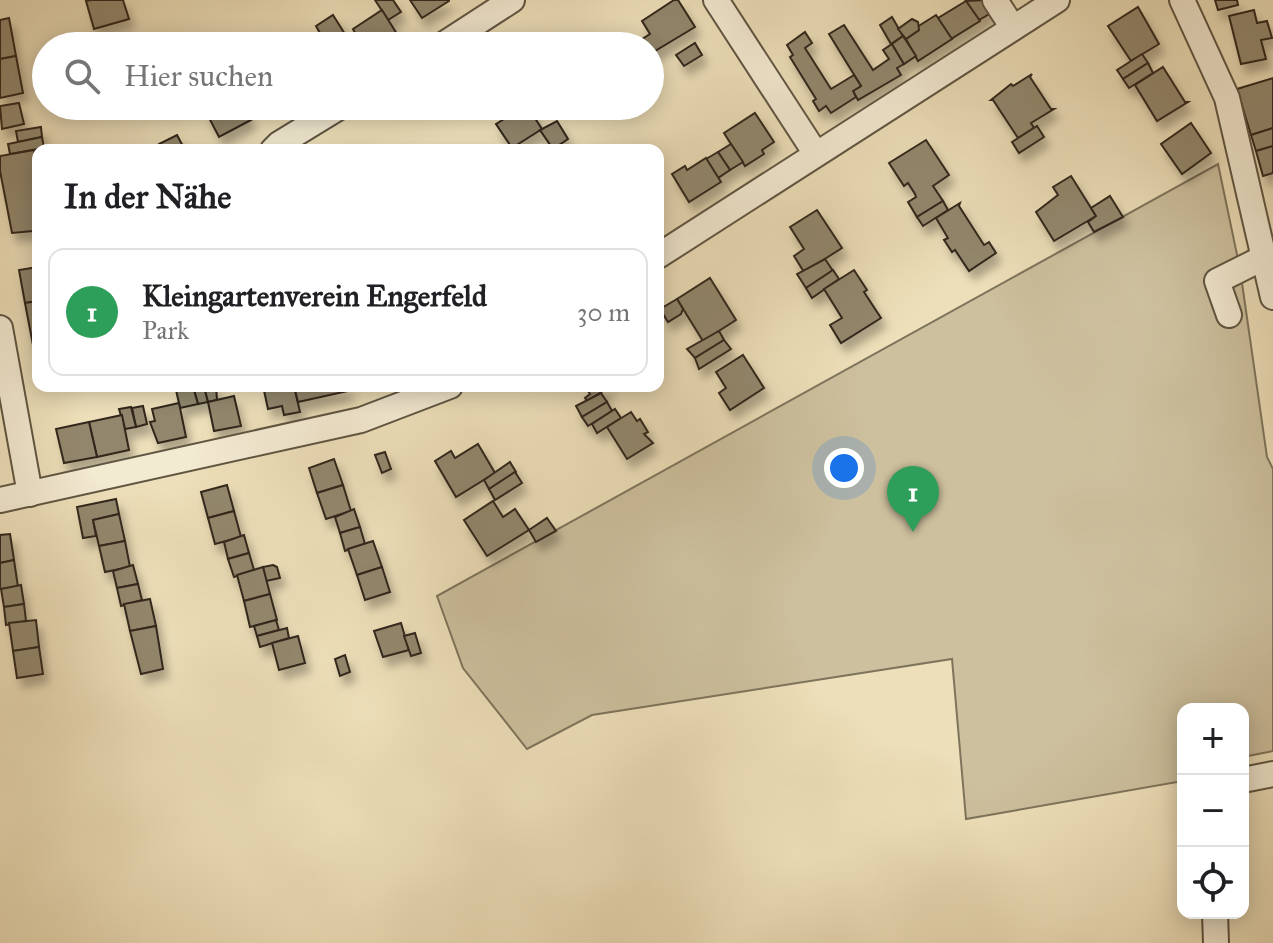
<!DOCTYPE html>
<html lang="de">
<head>
<meta charset="utf-8">
<style>
  :root { --surface:#fff; --page:#f6f6f6; --text:#202124; --muted:#757577; --line:#e0e0e0; --accent:#0f766e }
  body { margin:0; font-family:"IM FELL Great Primer",serif; background:var(--page); color:var(--text) }
  .controls { position:absolute; right:24px; bottom:24px; display:grid; overflow:hidden; border-radius:16px; box-shadow:0 4px 20px #0003 }
  .controls button { width:72px; height:72px; display:grid; place-items:center; padding:0; border:0; border-bottom:2px solid var(--line); background:var(--surface); color:var(--text); font:40px sans-serif }
  .you { position:absolute; left:844px; top:468px; width:28px; height:28px; margin:-20px; border:6px solid #fff; border-radius:50%; background:#1a73e8; box-shadow:0 0 0 12px #1a73e833 }
  .badge { display:grid; place-items:center; width:52px; height:52px; border-radius:50%; background:var(--accent); color:#fff; font-size:26px; font-weight:700 }
  .pin { position:absolute; translate:-50% -66px; filter:drop-shadow(0 2px 4px #0008) }
  .pin::after { content:''; position:absolute; top:42px; width:28px; height:24px; background:inherit; clip-path:polygon(0 0,100% 0,50% 100%) }
  .list { margin:0; padding:0; list-style:none }
  h2 { display:flex; justify-content:space-between; align-items:center; height:104px; margin:0; padding:0 32px; font-size:34px }
  h2 small { font-size:26px; font-weight:400; color:var(--muted) }
  .list li { display:grid; grid-template-columns:52px 1fr auto; gap:24px; align-items:center; box-sizing:border-box; height:128px; margin:0 16px 16px; padding:0 16px; border:2px solid var(--line); border-radius:16px }
  .list b { display:block; font-size:30px; white-space:nowrap }
  .list p { margin:0; font-size:26px; white-space:nowrap; color:var(--muted) }
  .list em { font-size:26px; font-style:normal; color:var(--muted) }
  .icon { flex:none; width:44px; height:44px; fill:none; stroke:currentColor; stroke-width:2; stroke-linecap:round; stroke-linejoin:round }
  .map { position:relative; flex:none; width:1273px; height:943px; overflow:hidden }
  .search { position:absolute; background:var(--surface); box-shadow:0 4px 20px #0003; left:32px; top:32px; width:632px; height:88px; display:flex; align-items:center; gap:20px; box-sizing:border-box; padding:0 28px; border-radius:44px; color:var(--muted); font-size:30px }
  .panel { position:absolute; background:var(--surface); box-shadow:0 4px 20px #0003; left:32px; top:144px; width:632px; height:248px; border-radius:16px }
  .map>svg:first-child { display:block }
</style>
</head>
<body>
<div class="map">
<svg width="1273" height="943" viewBox="0 0 1273 943">
  <defs>
    <filter id="shadow"><feDropShadow dx="5" dy="9" stdDeviation="4" flood-color="#0004"/></filter>
  </defs>
  <rect width="100%" height="100%" fill="#eddfb9"/>
  <filter id="stains"><feTurbulence type="fractalNoise" baseFrequency=".0025" numOctaves="4"/><feColorMatrix values="0 0 0 0 .2 0 0 0 0 .09 0 0 0 0 .02 0 0 0 .5 -.17"/></filter>
  <radialGradient id="worn" r=".72"><stop offset=".6" stop-color="#630" stop-opacity="0"/><stop offset="1" stop-color="#630" stop-opacity=".3"/></radialGradient>
  <path fill="#cdc09e" stroke="#7e745c" stroke-width="2" d="M1218,164L1240,269L1267,457L1273,469V751L1243,757V709H1183V781L966,819L952,659L592,715L527,749L463,668L437,596Z"/>
  <g fill="#92876d" stroke="#30271b" stroke-width="2" filter="url(#shadow)">
    <path d="M91,0H123L129,19L94,29L86,1Z"/>
    <path d="M375,0H393L401,12L388,20Z"/>
    <path d="M410,0H449V1L422,18Z"/>
    <path d="M674,0H678L695,27L650,54V46H631L650,34L642,21Z"/>
    <path d="M986,0L991,13L979,20L966,1Z"/>
    <path d="M1215,0H1237L1238,5L1218,10Z"/>
    <path d="M966,1L980,21L951,39L938,18Z"/>
    <path d="M1138,7L1159,44L1131,61L1108,26Z"/>
    <path d="M382,10L397,34L378,46H350L343,35L348,40L356,35L353,29Z"/>
    <path d="M1254,10L1257,23L1267,21L1272,38L1261,40L1266,59L1241,64L1229,16Z"/>
    <path d="M333,15L345,34L343,35L350,46H327L316,26Z"/>
    <path d="M936,15L952,39L918,61L906,39L919,30L917,27Z"/>
    <path d="M892,17L903,36L891,44L880,25Z"/>
    <path d="M9,18L16,56L0,59V20Z"/>
    <path d="M912,19L918,22L919,30L906,39L898,29Z"/>
    <path d="M844,25L873,70L889,59L883,50L892,44L904,64L897,68L901,75L858,100L853,91L861,86L829,34Z"/>
    <path d="M805,32L812,43L805,48L831,89L854,75L861,86L853,91L856,97L831,113L826,106L819,111L813,101L816,99L790,57L793,55L787,45Z"/>
    <path d="M903,36L916,56L904,64L892,44Z"/>
    <path d="M695,43L702,55L684,66L676,55Z"/>
    <path d="M1142,54L1148,63L1123,79L1117,70Z"/>
    <path d="M16,56L23,93L0,98V59Z"/>
    <path d="M1148,63L1153,73L1129,88L1123,79Z"/>
    <path d="M1163,67L1185,102H1188L1157,121L1135,85Z"/>
    <path d="M1032,74L1030,77L1051,109H1054L1031,123L1034,128L1018,138L993,100H991L1011,84L1013,86Z"/>
    <path d="M1273,78V128L1251,135L1237,89Z"/>
    <path d="M19,103L24,124L2,129L0,106Z"/>
    <path d="M217,106H243L251,120L219,137L206,112Z"/>
    <path d="M511,106H527L542,129L512,148L496,124L509,116L505,110Z"/>
    <path d="M755,113L774,142L762,150L764,154L745,166L724,133Z"/>
    <path d="M557,121L568,139L553,149L540,130Z"/>
    <path d="M1191,123L1211,153L1182,174L1161,144Z"/>
    <path d="M1037,126L1044,137L1019,153L1012,142Z"/>
    <path d="M41,127L42,137L18,142L16,131Z"/>
    <path d="M1273,128V146L1256,151L1251,135Z"/>
    <path d="M177,135L185,150H154L160,147L159,144Z"/>
    <path d="M42,137L44,148L10,154L8,144Z"/>
    <path d="M926,140L949,175L933,186L943,201L917,217L908,202L916,197L915,194L908,183L904,186L889,163Z"/>
    <path d="M731,144L743,162L730,170L718,152Z"/>
    <path d="M1273,146V173L1263,176L1256,151Z"/>
    <path d="M34,150L38,171V228L33,231L12,233L0,171V156Z"/>
    <path d="M718,152L730,170L718,178L706,159Z"/>
    <path d="M706,158L721,182L689,202L672,174L685,166L687,170Z"/>
    <path d="M1071,176L1096,216L1054,241L1036,212L1058,195L1053,187Z"/>
    <path d="M1110,196L1123,217L1094,232L1088,222L1096,216L1091,208Z"/>
    <path d="M943,201L948,210L923,226L917,217Z"/>
    <path d="M960,203L959,206L984,245L989,242L996,253L969,271L955,250L952,252L944,240L948,238L936,218Z"/>
    <path d="M817,210L842,248L804,272L794,256L804,249L790,227Z"/>
    <path d="M825,259L833,271L806,288L797,274Z"/>
    <path d="M38,267V301L25,303L19,270Z"/>
    <path d="M833,270L839,279L812,298L806,288Z"/>
    <path d="M854,270L867,290L864,292L881,318L841,343L830,325L842,318L824,289Z"/>
    <path d="M710,278L736,320L703,341L677,299Z"/>
    <path d="M677,299L683,309L681,314L668,322L660,309Z"/>
    <path d="M38,301V344L33,345L25,303Z"/>
    <path d="M719,331L724,340L695,358L687,349Z"/>
    <path d="M724,340L731,349L699,369L695,358Z"/>
    <path d="M743,355L764,388L730,410L719,393L726,388L716,372Z"/>
    <path d="M204,386L208,402L198,404L193,386Z"/>
    <path d="M204,386H216L217,400L208,402Z"/>
    <path d="M263,386H294L300,412L284,415L282,406L268,409Z"/>
    <path d="M294,386H347L348,391L298,402Z"/>
    <path d="M585,386H611L587,401L585,398L590,394Z"/>
    <path d="M193,387L198,404L180,408L176,390Z"/>
    <path d="M601,393L607,402L582,417L576,406Z"/>
    <path d="M234,396L241,426L214,431L208,402Z"/>
    <path d="M607,402L612,411L588,426L582,417Z"/>
    <path d="M179,403L186,437L158,443L150,422L155,421L152,409Z"/>
    <path d="M143,406L147,424L136,427L132,408Z"/>
    <path d="M131,407L136,427L125,429L119,409Z"/>
    <path d="M615,409L621,418L597,433L592,424Z"/>
    <path d="M631,412L637,421L640,419L648,432L644,434L653,443L627,459L607,427Z"/>
    <path d="M122,415L129,450L97,457L89,422Z"/>
    <path d="M89,422L97,457L64,463L56,429Z"/>
    <path d="M478,444L495,473L456,497L435,461L451,451L455,458Z"/>
    <path d="M385,452L391,469L382,473L375,455Z"/>
    <path d="M334,459L343,485L317,493L309,468Z"/>
    <path d="M510,462L516,472L489,489L484,480Z"/>
    <path d="M515,472L522,483L495,500L489,489Z"/>
    <path d="M227,485L234,511L208,518L201,492Z"/>
    <path d="M343,485L351,511L326,519L317,493Z"/>
    <path d="M116,499L119,514L93,520L96,536L83,538L77,507Z"/>
    <path d="M493,501L503,517L515,509L529,530L487,556L464,520Z"/>
    <path d="M354,509L360,527L340,533L335,517Z"/>
    <path d="M234,511L241,537L215,544L208,518Z"/>
    <path d="M119,514L125,541L99,546L93,520Z"/>
    <path d="M547,518L556,531L536,542L529,530Z"/>
    <path d="M360,527L365,544L345,551L340,533Z"/>
    <path d="M10,534L14,560L0,563V535Z"/>
    <path d="M244,535L249,553L228,559L224,542Z"/>
    <path d="M125,541L130,567L105,572L99,546Z"/>
    <path d="M373,541L382,567L357,575L348,549Z"/>
    <path d="M249,553L254,570L234,577L228,559Z"/>
    <path d="M14,560L18,587L0,589V563Z"/>
    <path d="M133,565L138,584L117,588L113,571Z"/>
    <path d="M273,565L277,567L280,578L266,581L263,567Z"/>
    <path d="M263,567L270,594L244,601L237,575Z"/>
    <path d="M382,567L390,592L365,600L357,575Z"/>
    <path d="M138,584L142,600L121,606L117,588Z"/>
    <path d="M21,585L24,604L4,607L1,589Z"/>
    <path d="M270,594L277,620L250,627L244,601Z"/>
    <path d="M150,599L156,626L130,631L124,604Z"/>
    <path d="M24,604L26,621L6,625L4,607Z"/>
    <path d="M36,620L39,647L13,651L9,623Z"/>
    <path d="M276,620L279,630L257,636L254,626Z"/>
    <path d="M401,623L409,650L383,657L374,631Z"/>
    <path d="M156,626L163,669L141,674L130,631Z"/>
    <path d="M287,628L289,638L260,647L257,636Z"/>
    <path d="M415,633L421,653L411,656L404,636Z"/>
    <path d="M298,636L305,663L279,670L272,643Z"/>
    <path d="M39,647L43,674L17,678L13,651Z"/>
    <path d="M345,655L350,672L340,676L335,659Z"/>
  </g>
  <g fill="none" stroke-linecap="round" stroke-linejoin="round">
    <defs>
      <g id="minor">
        <path d="M716,0L816,154"/>
        <path d="M995,0L1013,28"/>
        <path d="M1182,0L1227,98L1273,297"/>
        <path d="M441,46L512,0"/>
        <path d="M273,150L279,144L341,106"/>
        <path d="M658,256L1057,0"/>
        <path d="M1229,315L1217,281L1263,258"/>
        <path d="M0,328L30,494"/>
        <path d="M0,500L361,420L450,386"/>
        <path d="M1243,780L1273,774"/>
        <path d="M1215,913L1216,943"/>
      </g>
    </defs>
    <use href="#minor" stroke="#5f5542" stroke-width="28"/>
    <use href="#minor" stroke="#f3ead2" stroke-width="24"/>
  </g>
  <rect width="100%" height="100%" filter="url(#stains)"/>
  <rect width="100%" height="100%" fill="url(#worn)"/>
</svg>
<div class="controls">
<button>+</button>
<button>−</button>
<button><svg class="icon" aria-label="locate" viewBox="0 0 24 24"><circle cx="12" cy="12" r="6"/><path d="M12 2v4M12 18v4M2 12h4M18 12h4"/></svg></button>
</div>
<div class="you"></div>
<div class="pin badge" style="left:913px;top:532px;background:#2e9e5b">1</div>
<div class="search"><svg class="icon" aria-label="search" viewBox="0 0 24 24"><circle cx="10" cy="10" r="6"/><path d="M15 15l6 6"/></svg>Hier suchen</div>
<section class="panel">
<h2>In der Nähe<small></small></h2>
<ul class="list">
<li><span class="badge" style="background:#2e9e5b">1</span><div><b>Kleingartenverein Engerfeld</b><p>Park</p></div><em>30 m</em></li>
</ul>
</section>
</div>
</body>
</html>
